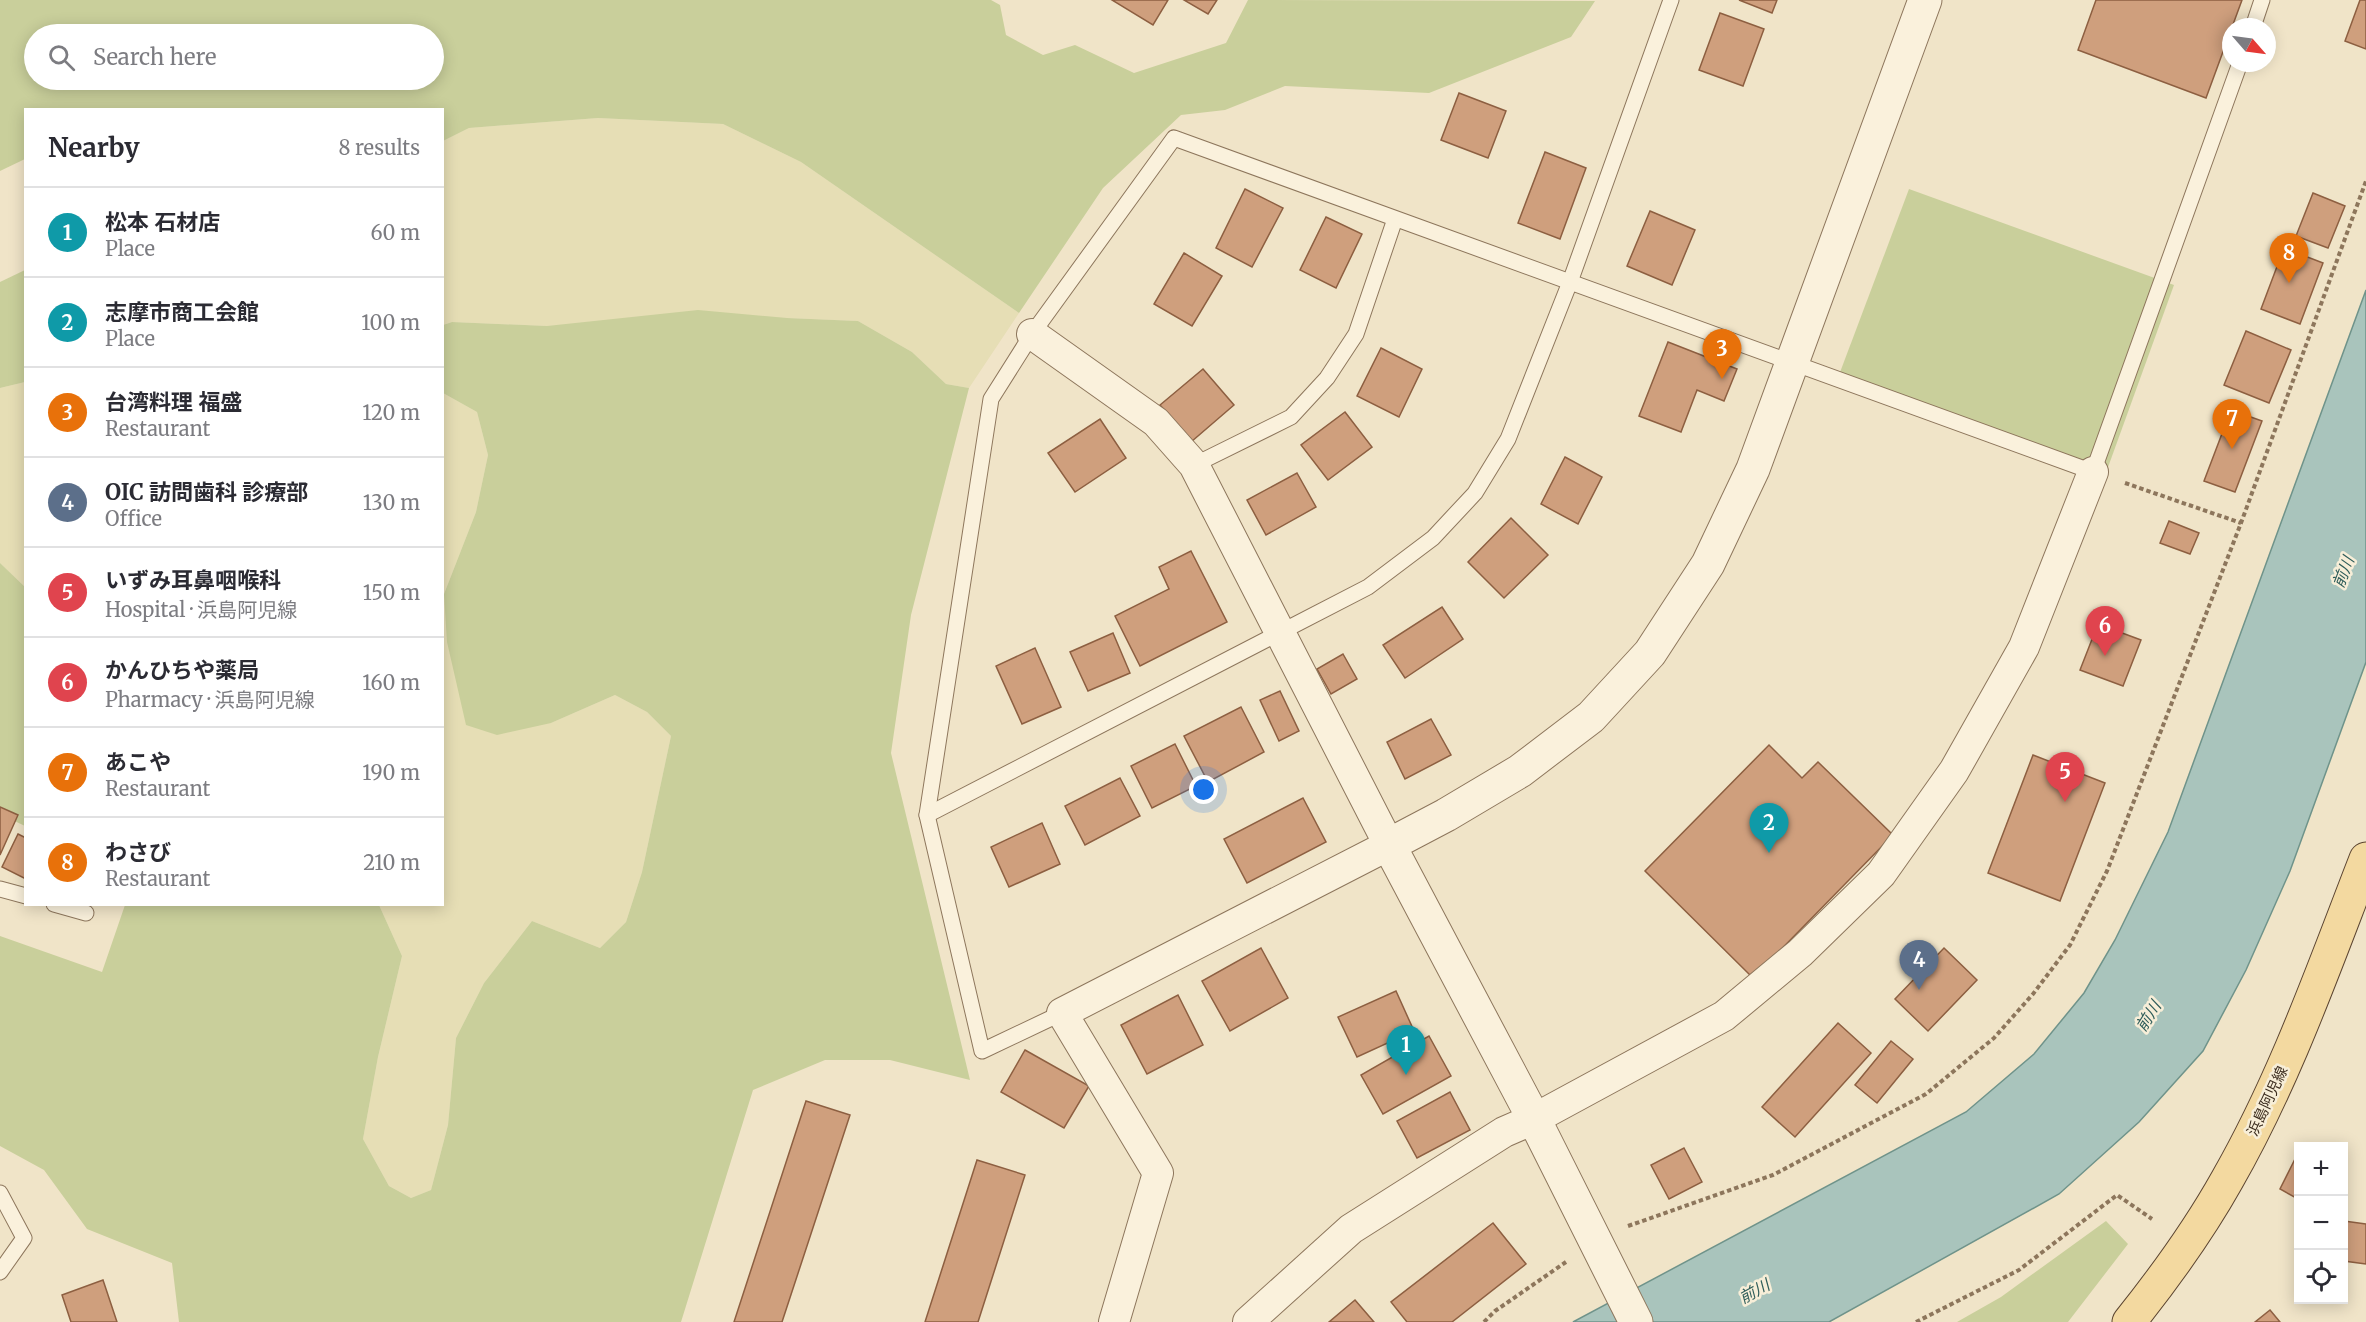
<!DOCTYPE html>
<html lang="en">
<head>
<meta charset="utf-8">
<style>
  :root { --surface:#fff; --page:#f7f7f7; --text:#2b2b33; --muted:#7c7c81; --line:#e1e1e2; --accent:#9e2a2b }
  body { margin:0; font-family:Merriweather,"Noto Sans JP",serif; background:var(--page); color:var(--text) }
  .controls { position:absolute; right:18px; bottom:18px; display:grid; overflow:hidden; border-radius:0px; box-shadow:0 3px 15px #0003 }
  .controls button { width:54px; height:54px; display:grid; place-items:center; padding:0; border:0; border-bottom:2px solid var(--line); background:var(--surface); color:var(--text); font:30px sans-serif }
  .compass { position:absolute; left:2222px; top:18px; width:54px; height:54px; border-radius:50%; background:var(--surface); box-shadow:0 3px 15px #0003; rotate:118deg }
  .you { position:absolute; left:1204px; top:790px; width:21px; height:21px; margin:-15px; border:4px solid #fff; border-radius:50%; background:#1a73e8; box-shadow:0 0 0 9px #1a73e833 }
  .badge { display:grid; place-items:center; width:39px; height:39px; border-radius:50%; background:var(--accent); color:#fff; font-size:20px; font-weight:700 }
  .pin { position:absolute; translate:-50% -50px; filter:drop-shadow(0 2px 3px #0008) }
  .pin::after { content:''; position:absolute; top:32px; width:21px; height:18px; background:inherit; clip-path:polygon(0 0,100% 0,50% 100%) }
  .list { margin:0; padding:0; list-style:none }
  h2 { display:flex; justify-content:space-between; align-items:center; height:78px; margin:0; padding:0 24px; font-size:26px }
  h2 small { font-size:20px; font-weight:400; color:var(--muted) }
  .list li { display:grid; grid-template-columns:39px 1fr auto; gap:18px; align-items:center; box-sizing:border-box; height:90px; padding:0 24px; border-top:2px solid var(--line) }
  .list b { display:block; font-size:22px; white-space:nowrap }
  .list p { margin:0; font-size:20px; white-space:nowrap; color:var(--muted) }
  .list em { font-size:20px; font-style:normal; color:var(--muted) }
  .icon { flex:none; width:33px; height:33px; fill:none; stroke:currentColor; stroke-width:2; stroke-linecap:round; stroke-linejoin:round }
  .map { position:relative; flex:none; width:2366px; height:1322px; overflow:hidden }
  .search { position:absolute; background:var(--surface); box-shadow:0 3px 15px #0003; left:24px; top:24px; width:420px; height:66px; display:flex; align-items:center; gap:15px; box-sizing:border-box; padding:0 21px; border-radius:33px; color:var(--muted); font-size:22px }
  .panel { position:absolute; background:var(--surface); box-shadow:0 3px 15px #0003; left:24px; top:108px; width:420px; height:798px; border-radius:0px }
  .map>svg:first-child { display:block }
</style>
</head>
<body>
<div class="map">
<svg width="2366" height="1322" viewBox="0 0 2366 1322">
  <rect width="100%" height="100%" fill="#f0e4c8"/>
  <g fill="#e6deb5">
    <path d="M598,118L723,124L801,162L1019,313L969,388L946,384L912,352L858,321L787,318L547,326L452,322L443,325V141L469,128Z"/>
    <path d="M25,382V587L0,563V388Z"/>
    <path d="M443,393L477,412L488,455L476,512L444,594L551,723L615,695L647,712L671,736L642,872L626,922L600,948L532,921L484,983L456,1038L448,1125L431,1190L411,1198L389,1186L363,1139L378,1057L402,956L379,905L442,904Z"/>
  </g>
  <g fill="#c9cf9b" fill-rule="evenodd">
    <path d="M0,0H991L1000,5L1006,35L1043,55L1075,45L1134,73L1226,43L1248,0L1595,1L1571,37L1429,93L1285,86L1225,110L1181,115L1103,188L1019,313L801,162L723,124L598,118L469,128L443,141L442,110H26L25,159L0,171ZM434,34V80H34V34Z"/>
    <path d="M1909,189L2174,285L2107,470L1839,375Z"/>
    <path d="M25,270V382L0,388V282Z"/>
    <path d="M698,310L787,318L858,321L912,352L946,384L969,388L911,615L891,753L970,1080L890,1060H825L753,1090L681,1322H179L172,1263L87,1229L44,1170L0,1146V936L102,972L125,905H379L402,956L378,1057L363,1139L389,1186L411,1198L431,1190L448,1125L456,1038L484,983L532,921L600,948L626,922L642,872L671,736L647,712L615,695L551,723L497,735L466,725L447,642L444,594L476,512L488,455L477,412L443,393V325L452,322L547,326Z"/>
    <path d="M0,563L25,587V826L0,814Z"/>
    <path d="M2106,1221L2128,1244L2068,1322H1957L2001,1297Z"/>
  </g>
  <path fill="#a9c4bc" stroke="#6f938a" stroke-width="1.5" d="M2366,290V662L2290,871L2246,970L2203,1051L2139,1122L2059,1194L1829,1322H1573L1966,1112L2034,1054L2084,993L2115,940L2168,832Z"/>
  <g fill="#cf9f7d" stroke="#8d5f41" stroke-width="1.5">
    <path d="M1112,0H1168L1153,25Z"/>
    <path d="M1184,0H1217L1208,14Z"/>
    <path d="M1739,0H1777L1772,13Z"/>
    <path d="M2096,0H2242L2206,98L2078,50Z"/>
    <path d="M2360,0H2366V49L2345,41Z"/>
    <path d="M1720,13L1764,29L1743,86L1699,70Z"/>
    <path d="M1459,93L1506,111L1488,158L1441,140Z"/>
    <path d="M1545,152L1586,168L1560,239L1518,223Z"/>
    <path d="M1245,189L1283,208L1252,267L1216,248Z"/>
    <path d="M2313,193L2345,206L2328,248L2296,236Z"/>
    <path d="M1650,211L1695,230L1672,285L1627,266Z"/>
    <path d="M1326,217L1362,234L1336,288L1300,270Z"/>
    <path d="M2284,248L2323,263L2300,324L2261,309Z"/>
    <path d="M1184,253L1222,276L1192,326L1154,304Z"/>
    <path d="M2246,331L2291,350L2269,403L2224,385Z"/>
    <path d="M1668,342L1737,369L1724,401L1697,390L1681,432L1639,416Z"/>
    <path d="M1381,348L1422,369L1399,417L1357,396Z"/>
    <path d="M1203,369L1234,405L1191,442L1160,405Z"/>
    <path d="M2231,410L2262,421L2235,492L2204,481Z"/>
    <path d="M1345,412L1372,447L1328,480L1301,445Z"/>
    <path d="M1100,419L1126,458L1075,492L1048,453Z"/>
    <path d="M1565,457L1602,477L1578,524L1541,504Z"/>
    <path d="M1297,473L1316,507L1266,535L1247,500Z"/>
    <path d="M1511,518L1548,555L1504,598L1468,562Z"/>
    <path d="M2169,521L2199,533L2190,554L2160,543Z"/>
    <path d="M1191,551L1227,622L1140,666L1115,616L1169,589L1159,567Z"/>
    <path d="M1442,607L1463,639L1405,678L1383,645Z"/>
    <path d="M2098,624L2141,640L2123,686L2080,670Z"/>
    <path d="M1113,633L1130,673L1088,691L1070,652Z"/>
    <path d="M1035,648L1061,707L1022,724L996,666Z"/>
    <path d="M1343,654L1357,679L1331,694L1317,669Z"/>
    <path d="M1280,691L1299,731L1279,741L1260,700Z"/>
    <path d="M1241,707L1264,752L1208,782L1184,736Z"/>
    <path d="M1431,719L1451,755L1405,779L1387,742Z"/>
    <path d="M1175,744L1196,786L1152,808L1131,766Z"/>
    <path d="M1769,745L1802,778L1818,762L1893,835L1753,978L1645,871Z"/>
    <path d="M2033,755L2105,783L2060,901L1988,873Z"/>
    <path d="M1120,778L1140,816L1085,845L1065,806Z"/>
    <path d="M1303,798L1326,842L1247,883L1224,839Z"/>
    <path d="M0,807L18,815L0,855Z"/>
    <path d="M1042,823L1060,864L1009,887L991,847Z"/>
    <path d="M18,834L26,838V879L2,867Z"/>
    <path d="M1261,948L1288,998L1230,1031L1202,981Z"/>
    <path d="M1944,948L1977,980L1928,1031L1895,999Z"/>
    <path d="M1396,991L1414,1031L1357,1057L1338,1017Z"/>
    <path d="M1178,995L1203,1045L1147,1074L1121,1025Z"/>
    <path d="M1838,1023L1871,1053L1795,1137L1762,1107Z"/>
    <path d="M1429,1036L1451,1076L1383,1114L1361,1075Z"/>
    <path d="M1891,1041L1913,1059L1877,1103L1855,1085Z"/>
    <path d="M1025,1050L1089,1086L1064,1128L1001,1092Z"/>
    <path d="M1450,1092L1470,1130L1417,1158L1397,1121Z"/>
    <path d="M806,1101L850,1115L782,1322H734Z"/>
    <path d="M1684,1148L1702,1182L1669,1199L1651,1165Z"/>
    <path d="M2298,1153V1199L2280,1189Z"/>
    <path d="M977,1160L1025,1175L978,1322H925Z"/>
    <path d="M2344,1221L2366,1224V1264L2344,1261Z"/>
    <path d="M1493,1223L1526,1264L1452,1322H1407L1391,1302Z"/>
    <path d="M103,1280L117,1322H71L62,1295Z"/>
    <path d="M1355,1300L1374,1322H1329Z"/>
    <path d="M2270,1310L2280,1322H2255Z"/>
  </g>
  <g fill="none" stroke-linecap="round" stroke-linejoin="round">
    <defs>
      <g id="service">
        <path d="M2253,27L2262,0"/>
        <path d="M1194,465L1291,417L1327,378L1356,334L1395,219"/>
        <path d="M927,815L1368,587L1433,538L1475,493L1508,439L1570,282L1671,0"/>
        <path d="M0,889L26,896"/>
        <path d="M54,904L86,913"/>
        <path d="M1062,1013L982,1051L927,815L991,399L1032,334L1174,138L2093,472L2240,63"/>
        <path d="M0,1193L24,1238L0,1272"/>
      </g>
      <g id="minor">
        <path d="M1032,334L1156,422L1194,465L1389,845L1062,1013L1158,1173L1114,1322"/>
        <path d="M1248,1322L1351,1229L1504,1132L1534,1119L1724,1016L1800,953L1881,874L1954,771L2024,647L2093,472"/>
      </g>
      <path id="tertiary" d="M1636,1322L1534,1119L1389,845L1446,815L1520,771L1591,717L1650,653L1708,564L1753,469L1925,0"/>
      <path id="primary" d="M2129,1322C2165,1277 2199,1230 2227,1180C2285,1079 2324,967 2366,859"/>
    </defs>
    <use href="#service" stroke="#8d765c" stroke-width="17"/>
    <use href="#minor" stroke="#8d765c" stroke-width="32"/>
    <use href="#tertiary" stroke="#8d765c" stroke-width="35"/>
    <use href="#primary" stroke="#5b4430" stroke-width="35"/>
    <g stroke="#8d765c" stroke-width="4" stroke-dasharray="4.5 3" stroke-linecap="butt">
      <path d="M2125,483L2241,523"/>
      <path d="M1628,1226L1773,1175L1926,1094L1994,1038L2033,994L2070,945L2107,871L2241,523L2366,181"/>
      <path d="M1484,1322L1495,1311L1566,1262"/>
      <path d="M1916,1322L2019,1270L2117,1195L2152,1219"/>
    </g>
    <use href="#service" stroke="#faf1dc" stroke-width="15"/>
    <use href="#minor" stroke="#faf1dc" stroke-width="30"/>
    <use href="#tertiary" stroke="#faf1dc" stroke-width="33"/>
    <use href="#primary" stroke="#f3d9a0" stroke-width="33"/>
  </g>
  <g text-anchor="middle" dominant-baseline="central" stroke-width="5" stroke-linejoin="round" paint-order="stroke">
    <g font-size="15" fill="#3d2e20" stroke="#f7eed8">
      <text transform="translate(2267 1101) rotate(-65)">浜島阿児線</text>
    </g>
    <g font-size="16" font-style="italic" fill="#2f5d5a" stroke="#f7eed8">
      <text transform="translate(2343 572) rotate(-69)">前川</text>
      <text transform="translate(2148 1016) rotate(-58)">前川</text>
      <text transform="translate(1754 1291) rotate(-29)">前川</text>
    </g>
  </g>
</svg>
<div class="controls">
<button>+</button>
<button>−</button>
<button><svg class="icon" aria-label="locate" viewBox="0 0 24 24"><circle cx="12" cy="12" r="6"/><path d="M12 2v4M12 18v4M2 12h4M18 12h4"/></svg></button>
</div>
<svg class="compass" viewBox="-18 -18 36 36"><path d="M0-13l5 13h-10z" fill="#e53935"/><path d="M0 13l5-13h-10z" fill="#7c7c81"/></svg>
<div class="you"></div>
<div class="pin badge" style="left:1406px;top:1075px;background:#0f9aa8">1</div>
<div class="pin badge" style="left:1769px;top:853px;background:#0f9aa8">2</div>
<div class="pin badge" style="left:1722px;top:379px;background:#e8710a">3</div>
<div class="pin badge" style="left:1919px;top:990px;background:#5c6f8a">4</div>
<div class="pin badge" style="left:2065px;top:802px;background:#e0444e">5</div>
<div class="pin badge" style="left:2105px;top:656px;background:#e0444e">6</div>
<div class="pin badge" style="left:2232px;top:449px;background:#e8710a">7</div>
<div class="pin badge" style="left:2289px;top:283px;background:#e8710a">8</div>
<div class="search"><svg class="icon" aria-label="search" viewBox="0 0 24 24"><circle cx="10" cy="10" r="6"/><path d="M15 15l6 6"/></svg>Search here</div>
<section class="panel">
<h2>Nearby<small>8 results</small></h2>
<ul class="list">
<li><span class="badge" style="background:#0f9aa8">1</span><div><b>松本 石材店</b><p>Place</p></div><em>60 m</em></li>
<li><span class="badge" style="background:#0f9aa8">2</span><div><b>志摩市商工会館</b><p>Place</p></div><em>100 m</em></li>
<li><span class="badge" style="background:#e8710a">3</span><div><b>台湾料理 福盛</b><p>Restaurant</p></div><em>120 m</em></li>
<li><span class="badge" style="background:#5c6f8a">4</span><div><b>OIC 訪問歯科 診療部</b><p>Office</p></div><em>130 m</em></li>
<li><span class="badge" style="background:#e0444e">5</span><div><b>いずみ耳鼻咽喉科</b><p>Hospital · 浜島阿児線</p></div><em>150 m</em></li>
<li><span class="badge" style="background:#e0444e">6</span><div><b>かんひちや薬局</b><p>Pharmacy · 浜島阿児線</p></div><em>160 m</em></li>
<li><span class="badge" style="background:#e8710a">7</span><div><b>あこや</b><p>Restaurant</p></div><em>190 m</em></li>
<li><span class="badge" style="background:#e8710a">8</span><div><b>わさび</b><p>Restaurant</p></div><em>210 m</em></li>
</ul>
</section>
</div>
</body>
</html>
